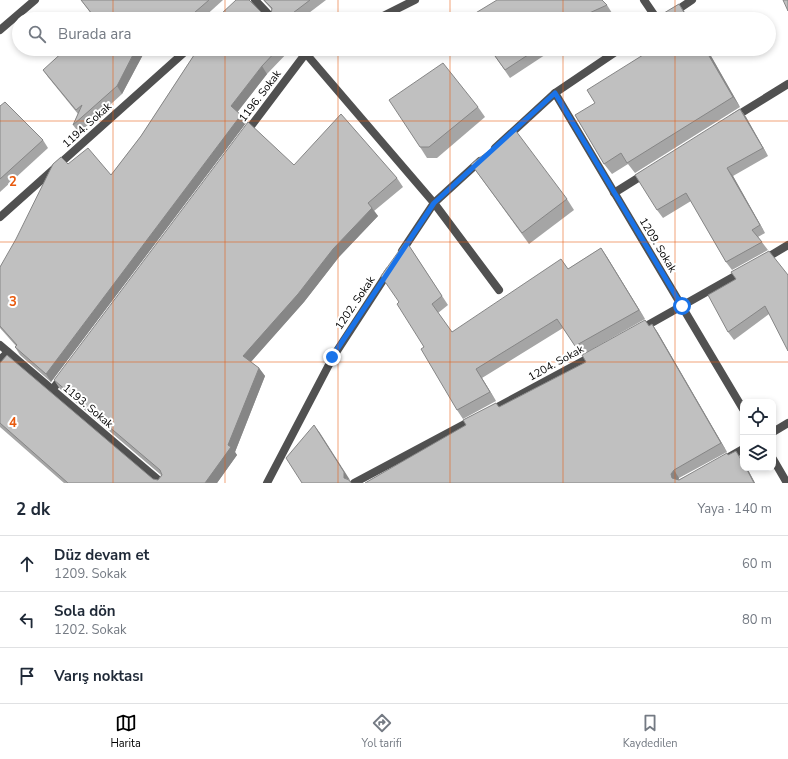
<!DOCTYPE html>
<html lang="tr">
<head>
<meta charset="utf-8">
<style>
  :root { --surface:#fff; --page:#f2f2f3; --text:#1f2937; --muted:#747a83; --line:#e0e1e3; --accent:#000 }
  body { margin:0; font-family:"Nunito Sans",sans-serif; background:var(--page); color:var(--text) }
  .controls { position:absolute; right:12px; bottom:12px; display:grid; overflow:hidden; border-radius:8px; box-shadow:0 2px 6px #0003 }
  .controls button { width:36px; height:36px; display:grid; place-items:center; padding:0; border:0; border-bottom:1px solid var(--line); background:var(--surface); color:var(--text); font:20px sans-serif }
  .stop { position:absolute; width:12px; height:12px; margin:-9px; border:3px solid #1a73e8; border-radius:50%; background:#fff }
  .stop.end { background:#1a73e8; border-color:#fff; box-shadow:0 1px 4px #0008 }
  .list { margin:0; padding:0; list-style:none }
  h2 { display:flex; justify-content:space-between; align-items:center; height:52px; margin:0; padding:0 16px; font-size:17px }
  h2 small { font-size:13px; font-weight:400; color:var(--muted) }
  .list li { display:grid; grid-template-columns:26px 1fr auto; gap:12px; align-items:center; box-sizing:border-box; height:56px; padding:0 16px; border-top:1px solid var(--line) }
  .list b { display:block; font-size:15px; white-space:nowrap }
  .list p { margin:0; font-size:13px; white-space:nowrap; color:var(--muted) }
  .list em { font-size:13px; font-style:normal; color:var(--muted) }
  .icon { flex:none; width:22px; height:22px; fill:none; stroke:currentColor; stroke-width:2; stroke-linecap:round; stroke-linejoin:round }
  .map { position:relative; flex:none; width:788px; height:483px; overflow:hidden }
  .search { position:absolute; background:var(--surface); box-shadow:0 2px 6px #0003; left:12px; right:12px; top:12px; height:44px; display:flex; align-items:center; gap:10px; box-sizing:border-box; padding:0 14px; border-radius:22px; color:var(--muted); font-size:15px }
  .sheet { height:220px; background:var(--surface) }
  nav { display:flex; justify-content:space-around; align-items:center; box-sizing:border-box; height:56px; border-top:1px solid var(--line); background:var(--surface); font-size:11px; color:var(--muted) }
  nav a { display:grid; justify-items:center; gap:2px }
  nav .on { color:var(--accent) }
  .map>svg:first-child { display:block }
</style>
</head>
<body>
<div class="map">
<svg width="788" height="483" viewBox="0 0 788 483">
  <rect width="100%" height="100%" fill="#fff"/>
  <g fill="none" stroke-linecap="round" stroke-linejoin="round">
    <g stroke="#515151" stroke-width="8">
      <path d="M255,0L273,19"/>
      <path d="M644,0L657,19"/>
      <path d="M377,19L415,0"/>
      <path d="M664,19L692,0"/>
      <path d="M0,30L35,0"/>
      <path d="M302,49L434,203L499,290"/>
      <path d="M555,93L743,409"/>
      <path d="M733,118L788,84"/>
      <path d="M245,134L306,53L314,49"/>
      <path d="M495,148L555,93L620,49"/>
      <path d="M614,193L646,173"/>
      <path d="M0,217L188,49"/>
      <path d="M402,251L434,203L480,161"/>
      <path d="M763,260L788,245"/>
      <path d="M639,330L742,272"/>
      <path d="M0,345L162,483"/>
      <path d="M0,360L8,352"/>
      <path d="M52,390L62,377"/>
      <path d="M490,411L594,355"/>
      <path d="M773,432L788,423"/>
      <path d="M729,457L743,449"/>
      <path d="M773,459L787,483"/>
      <path d="M267,483L333,357L389,271"/>
      <path d="M354,483L474,419"/>
    </g>
  </g>
  <g fill="#a5a5a5">
    <path d="M81,0H223L202,19H95Z"/>
    <path d="M263,0H326L301,19H217L251,1L264,15L268,16L271,15L272,10Z"/>
    <path d="M607,5L612,13L599,19H470Z"/>
    <path d="M146,49L122,94L79,133L73,125L78,114L48,77L43,70Z"/>
    <path d="M157,49H168L162,54Z"/>
    <path d="M198,49H291L267,74L237,112L241,115L246,123L51,382L20,355L15,347L16,346L0,328V267L68,164L111,175L141,136Z"/>
    <path d="M490,49H554L510,78Z"/>
    <path d="M707,49L740,107L635,173L628,164L612,174L604,164Z"/>
    <path d="M0,106L43,140L48,148L0,192Z"/>
    <path d="M478,107L485,117L437,158H427L420,147Z"/>
    <path d="M740,109L746,117L768,156L733,176L765,233L758,237L768,250L732,270L726,262L691,201L663,218L657,210Z"/>
    <path d="M471,164L567,199L574,210L529,244Z"/>
    <path d="M294,165L397,178L403,187L374,211L378,216L339,257L304,302L251,362L259,368L265,376L235,452L237,455L217,483H64L0,427V363L153,479L158,480L161,475L60,389L54,380Z"/>
    <path d="M601,248L607,257L645,319L582,355L563,328L482,378L496,401L463,419L457,410L424,347L399,302L412,250L448,305L438,313L452,332L568,269Z"/>
    <path d="M788,275L769,314L734,340L728,332Z"/>
    <path d="M645,320L649,326L652,324L658,333L727,452L679,478L678,480L729,455L743,468H747L755,483H365L499,407L586,362Z"/>
  </g>
  <g fill="#868686">
    <path d="M679,4L687,15L689,19H688Z"/>
    <path d="M136,49H146L122,94L117,86Z"/>
    <path d="M705,49H707L740,107L733,97Z"/>
    <path d="M262,66L267,74L236,114L231,106Z"/>
    <path d="M740,109L746,117L768,156L763,148Z"/>
    <path d="M241,115L246,123L51,382L46,374Z"/>
    <path d="M727,168L733,176L765,233L760,225Z"/>
    <path d="M372,208L378,216L339,257L304,302L249,364L243,356L333,249Z"/>
    <path d="M601,248L607,257L645,319L639,310Z"/>
    <path d="M652,324L658,333L727,452L721,443Z"/>
    <path d="M259,368L265,376L235,452L237,455L217,483H205Z"/>
    <path d="M476,369L482,378L496,401L490,392Z"/>
    <path d="M314,425L320,433L350,480L344,478Z"/>
    <path d="M746,468H747L755,483H754Z"/>
    <path d="M674,470L679,478L677,483L672,478L671,474Z"/>
  </g>
  <g fill="#c0c0c0" stroke="#868686">
    <path d="M81,0H209L187,19H96Z"/>
    <path d="M236,0H249L264,15L268,16L271,15L272,8L264,0H310L285,19H217L221,14Z"/>
    <path d="M497,0H602L607,5L576,19H470L469,17Z"/>
    <path d="M783,0H788V11Z"/>
    <path d="M679,4L688,19H654Z"/>
    <path d="M66,49H136L117,86L73,125L82,105L76,110L43,70Z"/>
    <path d="M198,49H278L262,66L231,106L241,115L46,374L15,347L17,345L0,326V267L16,239L53,164L61,157L68,164L88,148L111,175L141,136Z"/>
    <path d="M490,49H537L505,70Z"/>
    <path d="M650,49H705L733,97L627,163L621,153L604,164L575,115L595,103L587,90L651,50Z"/>
    <path d="M443,63L478,107L429,147H420L389,100Z"/>
    <path d="M5,102L43,140L0,179V106Z"/>
    <path d="M740,109L763,148L727,168L760,225L752,230L762,242L726,262L686,193L657,210L635,175Z"/>
    <path d="M341,114L397,178L368,203L372,208L333,249L298,294L243,356L259,368L228,445L231,447L205,483H68L0,423V363L7,355L153,479L158,480L162,475L160,470L54,380L248,122L294,165Z"/>
    <path d="M516,131L567,199L522,233L471,164Z"/>
    <path d="M406,241L442,296L432,304L452,332L561,259L568,269L601,248L639,310L575,346L557,319L476,369L490,392L457,410L421,349L424,347L397,304L399,302L381,276Z"/>
    <path d="M769,251L788,275V351L765,306L728,332L708,295L736,279L731,272Z"/>
    <path d="M645,320L649,326L652,324L721,443L674,470L671,474L672,478L679,480L727,453L728,455L736,451L743,463V468H746L754,483H365L466,425L463,420L496,403L499,407L586,362L582,355Z"/>
    <path d="M314,425L344,472V478L349,480L351,483H302L286,458Z"/>
  </g>
  <g fill="none" stroke-linecap="round" stroke-linejoin="round">
    <path stroke="#1a73e8" stroke-width="5" d="M332,357L434,203L555,93L682,306"/>
  </g>
  <path fill="none" stroke="#e8590c" stroke-width="1" stroke-opacity="0.55" d="M113,0V19M225,0V19M338,0V19M450,0V19M563,0V19M675,0V19M113,49V483M225,49V483M338,49V483M450,49V483M563,49V483M675,49V483M0,121H788M0,242H788M0,362H788"/>
  <g text-anchor="middle" dominant-baseline="central" stroke-width="4" stroke-linejoin="round" paint-order="stroke">
    <g font-size="11" fill="#000" stroke="#fff">
      <text transform="translate(260 96) rotate(-53)">1196. Sokak</text>
      <text transform="translate(87 125) rotate(-42)">1194. Sokak</text>
      <text transform="translate(658 245) rotate(59)">1209. Sokak</text>
      <text transform="translate(355 303) rotate(-56)">1202. Sokak</text>
      <text transform="translate(556 363) rotate(-29)">1204. Sokak</text>
      <text transform="translate(88 406) rotate(40)">1193. Sokak</text>
    </g>
  </g>
  <g font-size="13" text-anchor="middle" font-weight="bold" fill="#e8590c" stroke="#fff" stroke-width="4" stroke-linejoin="round" paint-order="stroke">
    <text x="13" y="186">2</text>
    <text x="13" y="306">3</text>
    <text x="13" y="427">4</text>
  </g>
</svg>
<div class="controls">
<button><svg class="icon" aria-label="locate" viewBox="0 0 24 24"><circle cx="12" cy="12" r="6"/><path d="M12 2v4M12 18v4M2 12h4M18 12h4"/></svg></button>
<button><svg class="icon" aria-label="layers" viewBox="0 0 24 24"><path d="M12 4l9 5-9 5-9-5zM3 14l9 5 9-5"/></svg></button>
</div>
<div class="stop" style="left:682px;top:306px"></div>
<div class="stop end" style="left:332px;top:357px"></div>
<div class="search"><svg class="icon" aria-label="search" viewBox="0 0 24 24"><circle cx="10" cy="10" r="6"/><path d="M15 15l6 6"/></svg>Burada ara</div>
</div>
<section class="sheet">
<h2>2 dk<small>Yaya · 140 m</small></h2>
<ul class="list">
<li><svg class="icon" aria-label="ahead" viewBox="0 0 24 24"><path d="M12 20V5M6 11l6-6 6 6"/></svg><div><b>Düz devam et</b><p>1209. Sokak</p></div><em>60 m</em></li>
<li><svg class="icon" aria-label="left" viewBox="0 0 24 24"><path d="M17 20v-9H6M10 6l-5 5 5 5"/></svg><div><b>Sola dön</b><p>1202. Sokak</p></div><em>80 m</em></li>
<li><svg class="icon" aria-label="arrive" viewBox="0 0 24 24"><path d="M6 21V4h12l-3 4 3 4H6"/></svg><div><b>Varış noktası</b></div></li>
</ul>
</section>
<nav>
<a class="on"><svg class="icon" aria-label="map" viewBox="0 0 24 24"><path d="M3 6l6-2 6 2 6-2v14l-6 2-6-2-6 2zM9 4v14M15 6v14"/></svg>Harita</a>
<a><svg class="icon" aria-label="directions" viewBox="0 0 24 24"><path d="M12 3l9 9-9 9-9-9zM9 14v-3h6M13 9l2 2-2 2"/></svg>Yol tarifi</a>
<a><svg class="icon" aria-label="saved" viewBox="0 0 24 24"><path d="M7 4h10v16l-5-4-5 4z"/></svg>Kaydedilen</a>
</nav>
</body>
</html>
